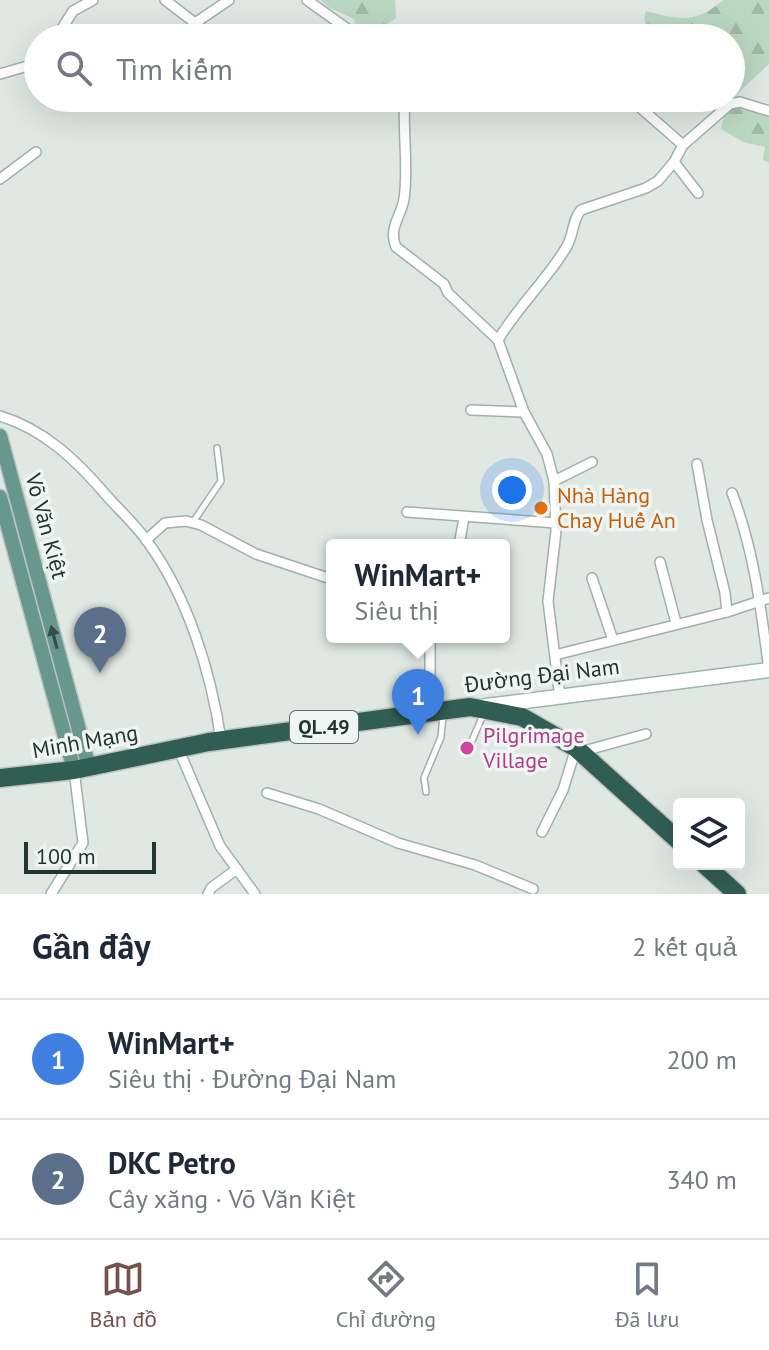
<!DOCTYPE html>
<html lang="vi">
<head>
<meta charset="utf-8">
<style>
  :root { --surface:#fff; --page:#f6f6f7; --text:#1f2937; --muted:#747a83; --line:#e0e1e3; --accent:#76504b }
  body { margin:0; font-family:"PT Sans",sans-serif; background:var(--page); color:var(--text) }
  .controls { position:absolute; right:24px; bottom:24px; display:grid; overflow:hidden; border-radius:8px; box-shadow:0 8px 32px #0002 }
  .controls button { width:72px; height:72px; display:grid; place-items:center; padding:0; border:0; border-bottom:2px solid var(--line); background:var(--surface); color:var(--text); font:40px sans-serif }
  .scale { position:absolute; left:24px; bottom:20px; width:132px; box-sizing:border-box; padding-left:8px; border:4px solid #223630; border-top:0; font-size:22px; line-height:28px; white-space:nowrap; color:#223630; -webkit-text-stroke:6px #eef5f2; paint-order:stroke }
  .you { position:absolute; left:512px; top:490px; width:28px; height:28px; margin:-20px; border:6px solid #fff; border-radius:50%; background:#1a73e8; box-shadow:0 0 0 12px #1a73e833 }
  .badge { display:grid; place-items:center; width:52px; height:52px; border-radius:50%; background:var(--accent); color:#fff; font-size:26px; font-weight:700 }
  .pin { position:absolute; translate:-50% -66px; filter:drop-shadow(0 2px 4px #0008) }
  .pin::after { content:''; position:absolute; top:42px; width:28px; height:24px; background:inherit; clip-path:polygon(0 0,100% 0,50% 100%) }
  .popup { position:absolute; left:326px; top:539px; width:184px; height:104px; box-sizing:border-box; display:grid; place-content:center; border-radius:8px; background:var(--surface); filter:drop-shadow(0 2px 6px #0005); font-size:26px; white-space:nowrap; color:var(--muted) }
  .popup b { font-size:30px; color:var(--text) }
  .popup::after { content:''; position:absolute; left:50%; top:100%; margin-left:-16px; border:16px solid transparent; border-top-color:var(--surface) }
  .list { margin:0; padding:0; list-style:none }
  h2 { display:flex; justify-content:space-between; align-items:center; height:104px; margin:0; padding:0 32px; font-size:34px }
  h2 small { font-size:26px; font-weight:400; color:var(--muted) }
  .list li { display:grid; grid-template-columns:52px 1fr auto; gap:24px; align-items:center; box-sizing:border-box; height:120px; padding:0 32px; border-top:2px solid var(--line) }
  .list b { display:block; font-size:30px; white-space:nowrap }
  .list p { margin:0; font-size:26px; white-space:nowrap; color:var(--muted) }
  .list em { font-size:26px; font-style:normal; color:var(--muted) }
  .icon { flex:none; width:44px; height:44px; fill:none; stroke:currentColor; stroke-width:2; stroke-linecap:round; stroke-linejoin:round }
  .map { position:relative; flex:none; width:769px; height:894px; overflow:hidden }
  .search { position:absolute; background:var(--surface); box-shadow:0 8px 32px #0002; left:24px; right:24px; top:24px; height:88px; display:flex; align-items:center; gap:20px; box-sizing:border-box; padding:0 28px; border-radius:44px; color:var(--muted); font-size:30px }
  .sheet { height:344px; background:var(--surface) }
  nav { display:flex; justify-content:space-around; align-items:center; box-sizing:border-box; height:112px; border-top:2px solid var(--line); background:var(--surface); font-size:22px; color:var(--muted) }
  nav a { display:grid; justify-items:center; gap:4px }
  nav .on { color:var(--accent) }
  .map>svg:first-child { display:block }
</style>
</head>
<body>
<div class="map">
<svg width="769" height="894" viewBox="0 0 769 894">
  <defs>
    <pattern id="forest-firs" width="22" height="20" patternUnits="userSpaceOnUse" patternTransform="scale(2)"><rect width="22" height="20" fill="#bad7c1"/><path d="M5 1l3.5 6h-7zM16 11l3.5 6h-7z" fill="#a0b9a6"/></pattern>
  </defs>
  <rect width="100%" height="100%" fill="#dfe8e3"/>
  <g fill="url(#forest-firs)">
    <path d="M321,0H395L396,18L371,36L356,28L354,19L328,7Z"/>
    <path d="M723,0H769V64L737,94L734,106L769,116V162L763,160L765,147L743,142L721,129L724,116L693,99L731,98V38H652C647,29 642,21 646,11C680,20 696,24 723,0Z"/>
  </g>
  <g fill="none" stroke-linecap="round" stroke-linejoin="round">
    <defs>
      <g id="lane">
        <path d="M193,522L221,481L217,448"/>
        <path d="M471,743L483,715"/>
        <path d="M426,792L424,778L441,737L443,716"/>
      </g>
      <g id="street">
        <path d="M165,0L195,23L229,0"/>
        <path d="M307,0L360,38"/>
        <path d="M195,23L214,38"/>
        <path d="M56,38L73,11L93,0"/>
        <path d="M0,74L38,63"/>
        <path d="M405,98C402,131 409,166 404,199C401,217 388,228 396,247L444,284L448,293L498,340L524,412L547,454L554,481L556,531L548,601L560,698"/>
        <path d="M635,103L683,145"/>
        <path d="M674,162L698,193"/>
        <path d="M0,179L36,152"/>
        <path d="M498,340C518,306 548,279 567,246C574,234 572,220 581,210L646,188L658,181L674,162L683,145L730,104L740,102L769,111"/>
        <path d="M471,410L524,412"/>
        <path d="M0,416C44,429 77,461 106,495C119,510 135,524 147,541C188,597 211,672 221,740"/>
        <path d="M697,464L707,520L725,593L727,612"/>
        <path d="M554,481L592,462"/>
        <path d="M732,493C754,550 761,609 769,670"/>
        <path d="M407,512L556,523"/>
        <path d="M146,540L165,523L186,521L201,525L256,554L328,578L332,576"/>
        <path d="M459,545L464,518"/>
        <path d="M660,562L676,623"/>
        <path d="M592,578L613,640"/>
        <path d="M555,655L727,612L769,598"/>
        <path d="M430,713V637"/>
        <path d="M178,748L220,846L255,894"/>
        <path d="M580,752L646,734"/>
        <path d="M267,793L319,809L398,843L475,865L533,889"/>
        <path d="M542,832L563,790L576,748"/>
        <path d="M51,894L83,843L74,770"/>
        <path d="M208,894L211,888L237,869"/>
      </g>
      <path id="secondary" d="M486,706L769,670"/>
      <g id="primary">
        <path d="M0,436L89,767"/>
        <path d="M0,497L74,770"/>
      </g>
      <g id="highway">
        <path d="M0,778L74,770L209,742L470,707L522,717L576,748L679,841"/>
        <path d="M704,864L737,894"/>
      </g>
    </defs>
    <use href="#lane" stroke="#a3afaa" stroke-width="8"/>
    <use href="#street" stroke="#a3afaa" stroke-width="12"/>
    <use href="#secondary" stroke="#9fb2ab" stroke-width="17"/>
    <use href="#primary" stroke="#bdc3c1" stroke-width="17"/>
    <use href="#highway" stroke="#bdc3c1" stroke-width="21"/>
    <use href="#lane" stroke="#fff" stroke-width="5"/>
    <use href="#street" stroke="#fff" stroke-width="9"/>
    <use href="#secondary" stroke="#fff" stroke-width="14"/>
    <use href="#primary" stroke="#68988b" stroke-width="14"/>
    <use href="#highway" stroke="#315e54" stroke-width="18"/>
  </g>
  <defs><path id="oneway-solid" d="M-6-.8H1V-3.2L6.5 0L1 3.2V.8H-6Z" transform="scale(2)"/></defs>
  <use fill="#344e47" href="#oneway-solid" transform="translate(54 637) rotate(-105)"/>
  <circle fill="#e8710a" stroke="#eef5f2" stroke-width="3" cx="541" cy="508" r="8"/>
  <circle fill="#d1479c" stroke="#eef5f2" stroke-width="3" cx="467" cy="748" r="8"/>
  <g text-anchor="middle" dominant-baseline="central" stroke-width="7" stroke-linejoin="round" paint-order="stroke">
    <rect fill="#eef5f2" stroke="#5f6f6a" stroke-width="2" x="290" y="711" width="68" height="32" rx="6"/>
    <g font-size="20" font-weight="bold" fill="#223630">
      <text x="324" y="727">QL.49</text>
    </g>
    <g font-size="22" fill="#c56008" stroke="#eef5f2" text-anchor="start">
      <text x="557" y="495">Nhà Hàng<tspan x="557" dy="25">Chay Huế An</tspan></text>
    </g>
    <g font-size="22" fill="#223630" stroke="#eef5f2">
      <text transform="translate(47 526) rotate(75)">Võ Văn Kiệt</text>
      <text transform="translate(542 675) rotate(-7)">Đường Đại Nam</text>
      <text transform="translate(85 741) rotate(-10)">Minh Mạng</text>
    </g>
    <g font-size="22" fill="#b23c85" stroke="#eef5f2" text-anchor="start">
      <text x="483" y="735">Pilgrimage<tspan x="483" dy="25">Village</tspan></text>
    </g>
  </g>
</svg>
<div class="controls">
<button><svg class="icon" aria-label="layers" viewBox="0 0 24 24"><path d="M12 4l9 5-9 5-9-5zM3 14l9 5 9-5"/></svg></button>
</div>
<div class="scale">100 m</div>
<div class="you"></div>
<div class="pin badge" style="left:418px;top:735px;background:#3f7fe0">1</div>
<div class="popup"><b>WinMart+</b>Siêu thị</div>
<div class="pin badge" style="left:100px;top:673px;background:#5c6f8a">2</div>
<div class="search"><svg class="icon" aria-label="search" viewBox="0 0 24 24"><circle cx="10" cy="10" r="6"/><path d="M15 15l6 6"/></svg>Tìm kiếm</div>
</div>
<section class="sheet">
<h2>Gần đây<small>2 kết quả</small></h2>
<ul class="list">
<li><span class="badge" style="background:#3f7fe0">1</span><div><b>WinMart+</b><p>Siêu thị · Đường Đại Nam</p></div><em>200 m</em></li>
<li><span class="badge" style="background:#5c6f8a">2</span><div><b>DKC Petro</b><p>Cây xăng · Võ Văn Kiệt</p></div><em>340 m</em></li>
</ul>
</section>
<nav>
<a class="on"><svg class="icon" aria-label="map" viewBox="0 0 24 24"><path d="M3 6l6-2 6 2 6-2v14l-6 2-6-2-6 2zM9 4v14M15 6v14"/></svg>Bản đồ</a>
<a><svg class="icon" aria-label="directions" viewBox="0 0 24 24"><path d="M12 3l9 9-9 9-9-9zM9 14v-3h6M13 9l2 2-2 2"/></svg>Chỉ đường</a>
<a><svg class="icon" aria-label="saved" viewBox="0 0 24 24"><path d="M7 4h10v16l-5-4-5 4z"/></svg>Đã lưu</a>
</nav>
</body>
</html>
